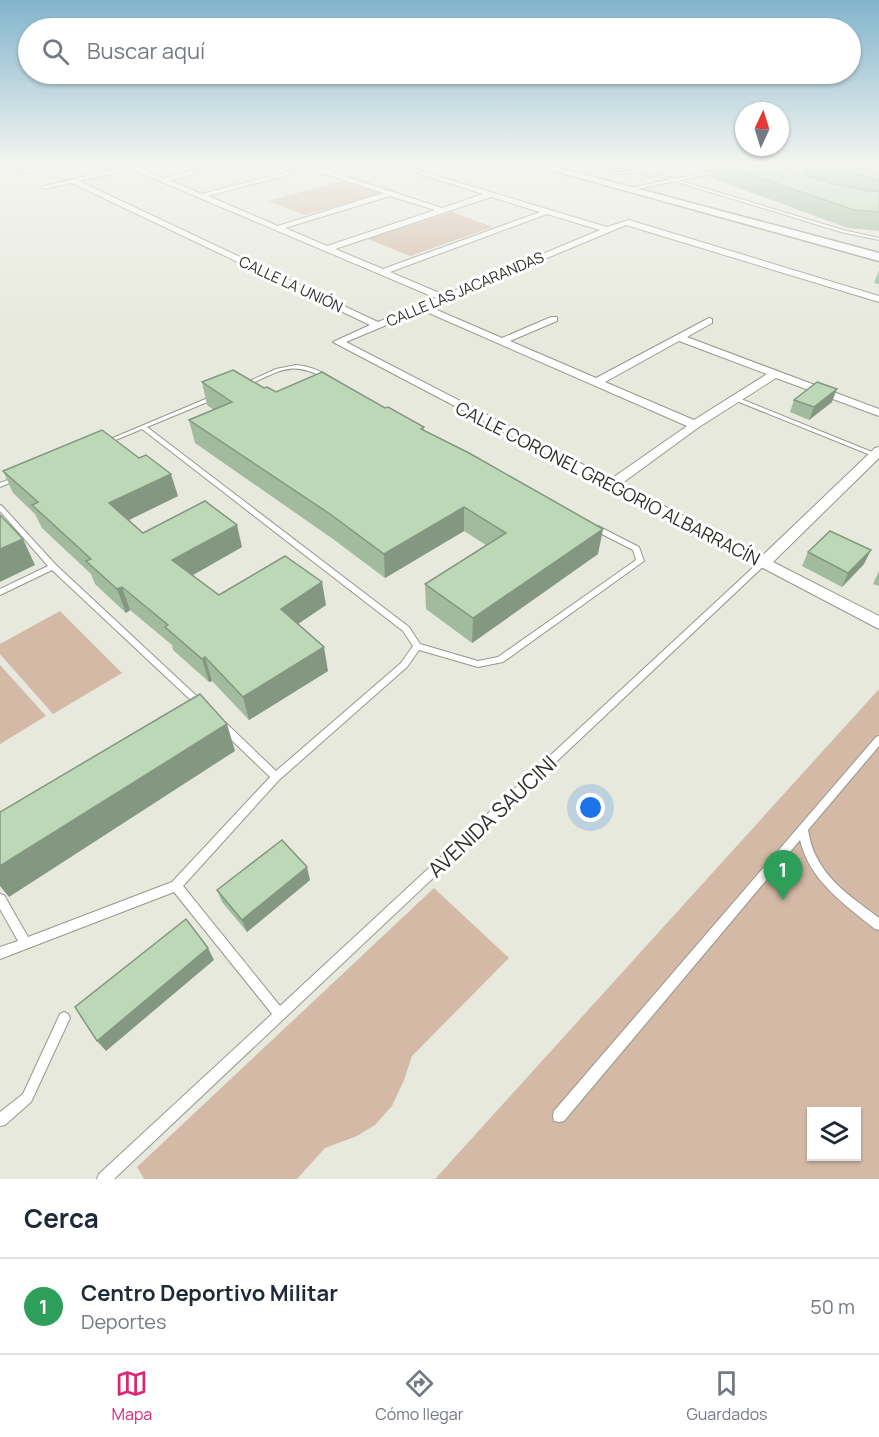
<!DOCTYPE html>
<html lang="es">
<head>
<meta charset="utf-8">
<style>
  :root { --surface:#fff; --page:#f6f6f7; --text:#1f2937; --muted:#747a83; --line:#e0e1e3; --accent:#db2777 }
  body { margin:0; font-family:Manrope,sans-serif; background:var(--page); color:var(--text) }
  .controls { position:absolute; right:18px; bottom:18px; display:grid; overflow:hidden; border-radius:0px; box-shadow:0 2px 4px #0004 }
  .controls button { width:54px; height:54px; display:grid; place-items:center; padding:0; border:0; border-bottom:2px solid var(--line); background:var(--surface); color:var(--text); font:30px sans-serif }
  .compass { position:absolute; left:735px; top:102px; width:54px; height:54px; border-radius:50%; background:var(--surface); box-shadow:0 2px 4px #0004; rotate:4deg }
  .you { position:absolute; left:591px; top:808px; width:21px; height:21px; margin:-15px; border:4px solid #fff; border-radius:50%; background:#1a73e8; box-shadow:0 0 0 9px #1a73e833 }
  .badge { display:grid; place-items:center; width:39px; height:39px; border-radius:50%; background:var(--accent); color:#fff; font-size:20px; font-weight:700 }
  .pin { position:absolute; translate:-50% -50px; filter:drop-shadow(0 2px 3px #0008) }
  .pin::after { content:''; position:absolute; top:32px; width:21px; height:18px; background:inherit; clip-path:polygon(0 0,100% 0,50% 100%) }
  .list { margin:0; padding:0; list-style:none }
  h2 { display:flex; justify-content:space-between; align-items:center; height:78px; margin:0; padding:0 24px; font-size:26px }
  h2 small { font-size:20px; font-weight:400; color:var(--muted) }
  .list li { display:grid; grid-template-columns:39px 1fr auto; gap:18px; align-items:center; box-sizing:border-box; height:96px; padding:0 24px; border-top:2px solid var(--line) }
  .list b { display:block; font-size:22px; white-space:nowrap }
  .list p { margin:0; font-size:20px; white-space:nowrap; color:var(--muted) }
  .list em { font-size:20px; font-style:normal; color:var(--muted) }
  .icon { flex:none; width:33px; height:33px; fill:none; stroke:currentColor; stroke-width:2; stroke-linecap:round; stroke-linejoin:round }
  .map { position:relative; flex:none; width:879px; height:1179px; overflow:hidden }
  .search { position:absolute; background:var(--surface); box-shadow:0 2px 4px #0004; left:18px; right:18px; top:18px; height:66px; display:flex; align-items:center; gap:15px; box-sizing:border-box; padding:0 21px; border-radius:33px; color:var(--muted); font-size:22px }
  .sheet { height:174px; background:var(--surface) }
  nav { display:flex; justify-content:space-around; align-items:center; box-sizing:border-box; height:84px; border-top:2px solid var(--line); background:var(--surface); font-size:16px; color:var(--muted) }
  nav a { display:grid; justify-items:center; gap:3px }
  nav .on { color:var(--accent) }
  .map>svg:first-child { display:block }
</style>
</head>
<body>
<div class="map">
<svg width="879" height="1179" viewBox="0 0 879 1179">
  <rect width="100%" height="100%" fill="#e7e9dd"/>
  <g fill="#d4baa6" fill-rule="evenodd">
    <path d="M343,181L381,194L305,215L268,201Z"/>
    <path d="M452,212L493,227L410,256L368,239Z"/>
    <path d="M60,611L122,673L53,714L0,654V644Z"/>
    <path d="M0,665L46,716L0,744Z"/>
    <path d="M879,689V1179H435ZM812,1112H856V1156H812Z"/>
    <path d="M434,888L509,958L412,1056L404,1080L392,1106L375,1125L357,1136L325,1148L297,1179H144L137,1167Z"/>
  </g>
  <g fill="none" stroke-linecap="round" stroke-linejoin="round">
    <defs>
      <g id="service">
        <path d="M587,163H591L618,172L634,170L616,163H620L654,176L651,177L638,172L618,174Z"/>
        <path d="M879,166V168L869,172L867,171Z"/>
        <path d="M658,174L843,230L879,238V240L841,232L658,176Z"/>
        <path d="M296,365C309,366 321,371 332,378L327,379C290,360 283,370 248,385L243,384L276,369Z"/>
        <path d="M215,395L218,397L217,398L147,427L409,627L420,644L478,661L498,657L636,560L633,550L594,530L593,528L594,526H598L639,547L644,561L503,662L478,667L419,650L407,667L279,780L183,886L280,1006L760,561H766L767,563L114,1179H97L99,1174L272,1014L174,892L0,959V947L18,941L0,909V894L4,895L28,937L172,882L270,777L220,729L219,726L220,723L223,722L226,723L276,771L401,663L413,646L403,631L142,429L106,444H102L101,443Z"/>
        <path d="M736,397L877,454L878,455L875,457L873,456L734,400L733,399Z"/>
        <path d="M15,477L18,479L17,480L0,487V483Z"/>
        <path d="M0,505L2,506L56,565L202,701L203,703L202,705L199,706L196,705L52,570L0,595V589L48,566L0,511Z"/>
        <path d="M879,736V746L808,830C810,840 812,849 817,858C830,884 857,901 879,918V930L875,929C845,905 809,880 800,840L564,1121L559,1122L554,1121L553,1116L554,1111L876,737Z"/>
        <path d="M64,1012L68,1014L70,1018L31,1102L5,1125L0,1126V1112L23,1094L60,1014Z"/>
      </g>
      <g id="minor">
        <path d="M57,163H68L16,175L13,173Z"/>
        <path d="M119,163L132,165L153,163L138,168L163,178L228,163H238L170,180L201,194L322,163V165L317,167L442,208L483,194L385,163H394L607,227L629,220L879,296V302L626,225L430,307L502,338L551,317H557V321L510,341L596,378L709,318L712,319V323L687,337L879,409V416L776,378L699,427L621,484L762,556L875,448L879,447V458L773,562L879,616V629L333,342L370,325L72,183L43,189L40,187L125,167ZM131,169L436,298L378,322L79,181ZM310,169L383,193L278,226L208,196ZM390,196L435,210L327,246L285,228ZM491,197L540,212L383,269L335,249ZM547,214L600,230L444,295L390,272ZM422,310L687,426L611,479L346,342ZM679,341L767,374L694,420L605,382Z"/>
        <path d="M752,163H763L627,191L624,189Z"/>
      </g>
      <path id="secondary" d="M526,163H541L879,253V261Z"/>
    </defs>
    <use href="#service" stroke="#96988c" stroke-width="2"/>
    <use href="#minor" stroke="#96988c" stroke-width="2"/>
    <use href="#secondary" stroke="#96988c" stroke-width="3"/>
    <path stroke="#a0a198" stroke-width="1.5" stroke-dasharray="2 1.5" stroke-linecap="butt" d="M791,163L807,168"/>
    <use href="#service" fill="#fff" fill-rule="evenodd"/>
    <use href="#minor" fill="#fff" fill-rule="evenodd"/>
    <use href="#secondary" fill="#fff" fill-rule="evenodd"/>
  </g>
  <g fill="#a2ba9d">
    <path d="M712,163H769L802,173L805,163H845L879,173V231L848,228L709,177Z"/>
    <path d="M879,270V284L874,283Z"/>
    <path d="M202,382L264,388L276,392L385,408L424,427V431L598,554L472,643L426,609L425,584L486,545L464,531L385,578L333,539L195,443L189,420L214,410L207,405Z"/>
    <path d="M794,400L832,402L809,420L790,412Z"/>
    <path d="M3,471L178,496L128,520L143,533L242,547L192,575L219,595L326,605L298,624L328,671L249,720L212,681L209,682L173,650L172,645L130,610L126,613L95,584L91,574L42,528L35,514L13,493Z"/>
    <path d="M808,552L864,564L842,587L802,566Z"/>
    <path d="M879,571V586L873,584Z"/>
    <path d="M310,880L247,932L222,902L217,890Z"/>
  </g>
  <g fill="#849780">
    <path d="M837,389L832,402L809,420L814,407Z"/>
    <path d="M171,474L178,496L117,526L109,503Z"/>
    <path d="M464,507V531L385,578L384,554Z"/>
    <path d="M237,525L242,547L179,583L172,560Z"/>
    <path d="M603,529L598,554L472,643L473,618Z"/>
    <path d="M23,539L35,565L0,582V549Z"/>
    <path d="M871,550L864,564L842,587L848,573Z"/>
    <path d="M322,582L326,605L286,632L281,609Z"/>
    <path d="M122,587L130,610L126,613L117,589Z"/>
    <path d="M324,647L328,671L249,720L243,697Z"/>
    <path d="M205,657L212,681L209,682L202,659Z"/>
    <path d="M227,724L235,751L9,897L0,886V866Z"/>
    <path d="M307,867L310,880L247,932L242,920Z"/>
    <path d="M208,948L214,960L106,1051L97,1041Z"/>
  </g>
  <g fill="#bcd8b7" stroke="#849780" stroke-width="1.5">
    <path d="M718,163H769L831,183L867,191H879V212L854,210Z"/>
    <path d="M825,163H845L879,173V181Z"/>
    <path d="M233,370L264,388L267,387L276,392L322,372L385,408L388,407L424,427L421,429L469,453L603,529L473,618L425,584L506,533L464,507L384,554L330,514L189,420L232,402L202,382Z"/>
    <path d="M817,382L837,389L814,407L794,400Z"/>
    <path d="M102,430L139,458L146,455L171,474L109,503L143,533L205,501L237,525L172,560L219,595L285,556L322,582L281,609L324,647L243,697L205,657L202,659L165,627L168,625L122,587L117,589L86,561L91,559L32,505L38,502L3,471Z"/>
    <path d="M0,515L23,539L0,549Z"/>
    <path d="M830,531L871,550L848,573L808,552Z"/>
    <path d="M200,694L227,724L0,866V812Z"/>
    <path d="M282,840L307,867L242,920L217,890Z"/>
    <path d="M186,919L208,948L97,1041L75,1007Z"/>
  </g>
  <linearGradient id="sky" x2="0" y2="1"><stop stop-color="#82b4cc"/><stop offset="0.5" stop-color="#f4f5f0"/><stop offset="1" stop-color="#f4f5f0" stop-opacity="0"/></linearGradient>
  <rect width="879" height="328" fill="url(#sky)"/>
  <g text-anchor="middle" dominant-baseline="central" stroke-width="6" stroke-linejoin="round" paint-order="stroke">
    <g font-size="15" fill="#2e2f2a" stroke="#fff">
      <text transform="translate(291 284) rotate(25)">CALLE LA UNIÓN</text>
      <text transform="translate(465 289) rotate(-23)">CALLE LAS JACARANDAS</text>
    </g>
    <g font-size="18" fill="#2e2f2a" stroke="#fff">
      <text transform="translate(608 483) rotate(27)">CALLE CORONEL GREGORIO ALBARRACÍN</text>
    </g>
    <g font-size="21" fill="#2e2f2a" stroke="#fff">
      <text transform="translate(492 816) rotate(-43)">AVENIDA SAUCINI</text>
    </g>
  </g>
</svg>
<div class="controls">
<button><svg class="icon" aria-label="layers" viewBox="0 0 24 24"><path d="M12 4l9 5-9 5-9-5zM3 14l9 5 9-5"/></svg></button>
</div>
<svg class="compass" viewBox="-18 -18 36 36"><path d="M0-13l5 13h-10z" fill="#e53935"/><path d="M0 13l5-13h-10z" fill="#747a83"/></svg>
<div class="you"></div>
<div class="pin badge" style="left:783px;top:900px;background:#2e9e5b">1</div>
<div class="search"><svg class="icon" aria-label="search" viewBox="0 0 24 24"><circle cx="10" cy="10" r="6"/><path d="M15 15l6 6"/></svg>Buscar aquí</div>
</div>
<section class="sheet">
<h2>Cerca<small></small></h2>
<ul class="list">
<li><span class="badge" style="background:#2e9e5b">1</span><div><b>Centro Deportivo Militar</b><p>Deportes</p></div><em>50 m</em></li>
</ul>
</section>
<nav>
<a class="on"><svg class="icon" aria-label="map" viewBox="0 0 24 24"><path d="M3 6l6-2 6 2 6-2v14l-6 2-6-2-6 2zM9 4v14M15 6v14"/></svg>Mapa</a>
<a><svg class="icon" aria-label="directions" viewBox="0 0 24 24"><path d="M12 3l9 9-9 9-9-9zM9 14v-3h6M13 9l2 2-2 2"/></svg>Cómo llegar</a>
<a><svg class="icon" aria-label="saved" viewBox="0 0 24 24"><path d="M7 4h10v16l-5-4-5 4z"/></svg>Guardados</a>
</nav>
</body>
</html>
